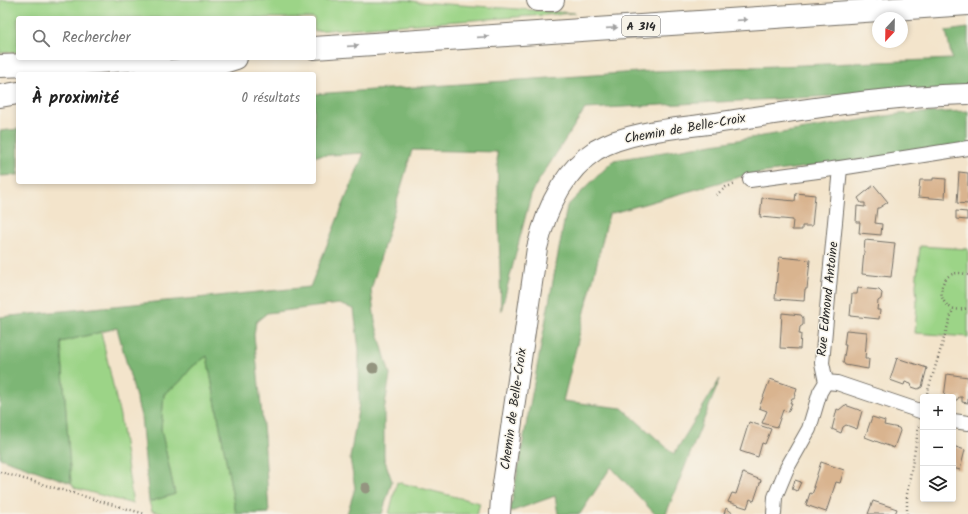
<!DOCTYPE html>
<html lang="fr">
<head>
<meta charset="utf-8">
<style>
  :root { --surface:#fff; --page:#f2f2f2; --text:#222; --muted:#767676; --line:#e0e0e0 }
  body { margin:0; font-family:Kalam,sans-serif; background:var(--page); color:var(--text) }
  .controls { position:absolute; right:12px; bottom:12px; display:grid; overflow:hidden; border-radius:4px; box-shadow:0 2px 6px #0003 }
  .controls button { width:36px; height:36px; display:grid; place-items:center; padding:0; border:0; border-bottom:1px solid var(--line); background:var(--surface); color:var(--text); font:20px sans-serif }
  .compass { position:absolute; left:872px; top:12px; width:36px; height:36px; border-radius:50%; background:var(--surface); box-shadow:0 2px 6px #0003; rotate:202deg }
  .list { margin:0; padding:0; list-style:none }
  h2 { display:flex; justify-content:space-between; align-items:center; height:52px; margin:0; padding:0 16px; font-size:17px }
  h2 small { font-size:13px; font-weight:400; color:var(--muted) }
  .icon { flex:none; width:22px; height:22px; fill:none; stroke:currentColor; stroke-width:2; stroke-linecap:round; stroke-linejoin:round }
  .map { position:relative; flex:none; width:968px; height:514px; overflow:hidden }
  .search { position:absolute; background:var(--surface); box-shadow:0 2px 6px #0003; left:16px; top:16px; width:300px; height:44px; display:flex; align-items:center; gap:10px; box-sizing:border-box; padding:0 14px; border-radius:4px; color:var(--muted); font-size:15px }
  .panel { position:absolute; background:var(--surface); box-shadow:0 2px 6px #0003; left:16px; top:72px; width:300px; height:112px; border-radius:4px }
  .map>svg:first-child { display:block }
</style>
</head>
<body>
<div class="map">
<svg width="968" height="514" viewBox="0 0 968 514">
  <rect width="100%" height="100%" fill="#f7f3e8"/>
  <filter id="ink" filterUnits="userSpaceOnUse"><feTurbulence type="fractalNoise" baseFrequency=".025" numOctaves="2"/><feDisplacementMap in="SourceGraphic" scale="8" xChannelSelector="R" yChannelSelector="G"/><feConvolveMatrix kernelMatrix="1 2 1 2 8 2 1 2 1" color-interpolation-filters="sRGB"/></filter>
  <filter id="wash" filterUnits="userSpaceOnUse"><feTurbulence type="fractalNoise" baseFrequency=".012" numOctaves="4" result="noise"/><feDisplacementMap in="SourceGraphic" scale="16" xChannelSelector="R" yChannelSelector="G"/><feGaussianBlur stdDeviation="0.9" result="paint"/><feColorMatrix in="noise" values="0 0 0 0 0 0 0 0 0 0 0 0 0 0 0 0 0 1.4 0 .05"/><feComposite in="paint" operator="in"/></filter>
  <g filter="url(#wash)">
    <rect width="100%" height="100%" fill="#f3e4cb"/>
    <g fill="#9cd487" stroke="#648059">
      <path d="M0,0H408L418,2L575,13L314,31V18H18V52L0,53Z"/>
      <path d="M920,246L968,249V337L915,333L917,303L916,285Z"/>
      <path d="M101,332L120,416L133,504L75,488L71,483L61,342Z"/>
      <path d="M207,356L236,514H164L152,511L149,502L175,494L161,429L164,394L179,383L192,367Z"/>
      <path d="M397,482L480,503L477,514H389Z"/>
    </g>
    <g fill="#7db674" stroke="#547050">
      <path d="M968,28V89L585,109L532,191L501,311L497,152L412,150L371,290L375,322L390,375L384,411V458L392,481L382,514H347L355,488L350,458L359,404V350L354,309L339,304L267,313L256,322L254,335L264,436L269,513L236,514L207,356L192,367L179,383L164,394L161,429L175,494L149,502L141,416L117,328L61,342L71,483L0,458V317L310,287L364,153L314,156V94L653,71L952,59L946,31Z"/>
      <path d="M968,111V146L746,175L609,214L563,401L622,408L674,454L720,379L666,514H655L611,467L580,514H558L555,496L510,512L567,206L614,160L899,114Z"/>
      <path d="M18,129V175L0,176V131Z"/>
    </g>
    <g id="blocks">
      <g fill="#d9b48f">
        <path d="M959,172L968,173V204L957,203Z"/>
        <path d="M933,178L946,179L945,199L918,197L920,180H933Z"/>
        <path d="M874,185L888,202L879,208H877L875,223L882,224L881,235L859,233L860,222H856L857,206L865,207V203H861L858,198Z"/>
        <path d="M796,193L815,195L812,226H802V230H792L793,220L760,217L762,198L795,201Z"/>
        <path d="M956,211L967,212V220L956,219Z"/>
        <path d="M865,240L895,243L891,277L862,274Z"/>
        <path d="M779,257L810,260L807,289H805L804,301L775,299Z"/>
        <path d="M858,288L879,290L882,293L881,299L878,301L877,310H880L879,319L850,316L852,294H857Z"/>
        <path d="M782,313L801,315L803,318V325L800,327L799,334H801L800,349L780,348Z"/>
        <path d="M846,330L867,332L865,359H869L868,369L845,365L843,362L846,345H844Z"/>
        <path d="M897,358L927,368L922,387L918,389L912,387L911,384L905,382L904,385L890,380Z"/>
        <path d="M947,374L968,377V403L962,402V397H959L957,400H953V397H944Z"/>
        <path d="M770,379L797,388L794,398H792L790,403H792L788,412L783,410L777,427L762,423L767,411L759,408Z"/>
        <path d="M845,405L862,411L857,429L846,425L843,427L841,433L832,429L837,409L839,410Z"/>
        <path d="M872,417L885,421L884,425L899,428L900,431L894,448L865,437Z"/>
        <path d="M749,422L771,429L765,444L762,443L758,457L740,451Z"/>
        <path d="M953,446L965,450L960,470L953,468Z"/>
        <path d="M821,462L844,470L840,483L836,482L826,512L806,505L810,493L812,494L815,487H813Z"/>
        <path d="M743,473L761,480L754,501L750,499L747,508L728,502L732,493L736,494Z"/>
        <path d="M795,480L801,482L797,491L792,489Z"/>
        <path d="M873,501L897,509L895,514H868Z"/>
        <path d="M726,508L734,514H724Z"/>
      </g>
    </g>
  </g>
  <g filter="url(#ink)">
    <use href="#blocks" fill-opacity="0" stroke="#716c63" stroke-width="1"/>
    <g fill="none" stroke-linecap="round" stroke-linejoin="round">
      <defs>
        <g id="street">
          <path d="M750,180L840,168L968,148"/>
          <path d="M826,382L837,383L923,412"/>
          <path d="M953,421L968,423"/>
          <path d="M774,514L775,497L787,468L809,429L820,392L826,382L822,363L840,168"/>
        </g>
        <path id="secondary" d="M500,514L501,498L537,248C546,210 562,172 596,150C627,131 680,128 716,123C800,110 884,96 968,94"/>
        <g id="highway">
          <path d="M538,0H553"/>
          <path d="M314,48L968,4"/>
          <path d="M0,66L83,63L159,58"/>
          <path d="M146,74L208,67L236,58"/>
          <path d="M0,96L18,93"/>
        </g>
      </defs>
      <use href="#street" stroke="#716c63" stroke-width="16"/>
      <use href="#secondary" stroke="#716c63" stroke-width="22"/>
      <use href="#highway" stroke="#716c63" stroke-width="24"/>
      <g stroke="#716c63" stroke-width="2.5" stroke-dasharray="1 3" stroke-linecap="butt">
        <path d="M716,195L726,187L736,184"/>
        <path d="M968,275C934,262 931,319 968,308"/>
        <path d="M926,397L953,309"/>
        <path d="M0,472L145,514"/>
        <path d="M907,514V494L919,426"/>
      </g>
      <use href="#street" stroke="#fff" stroke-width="14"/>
      <use href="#secondary" stroke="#fff" stroke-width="20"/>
      <use href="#highway" stroke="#fff" stroke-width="22"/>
    </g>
    <g fill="#949580">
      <circle cx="373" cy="368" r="5.5"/>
      <circle cx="366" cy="488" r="5.5"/>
    </g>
    <defs><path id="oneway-solid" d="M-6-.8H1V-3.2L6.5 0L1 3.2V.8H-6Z"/></defs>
    <g fill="#a0a0a0">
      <use href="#oneway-solid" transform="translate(742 20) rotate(-4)"/>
      <use href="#oneway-solid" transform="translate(612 28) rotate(-4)"/>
      <use href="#oneway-solid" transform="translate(483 37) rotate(-4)"/>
      <use href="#oneway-solid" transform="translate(353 46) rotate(-4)"/>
    </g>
  </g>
  <g text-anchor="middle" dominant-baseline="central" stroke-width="3" stroke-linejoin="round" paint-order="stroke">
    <rect fill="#f7f3e8" stroke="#686764" stroke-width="1" x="622" y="16" width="38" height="20" rx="3"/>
    <g font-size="12" font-weight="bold" fill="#2b2b2b">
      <text x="641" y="26">A 314</text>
    </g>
    <g font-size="13" fill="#2b2b2b" stroke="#f7f3e8">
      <text transform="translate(685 129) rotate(-10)">Chemin de Belle-Croix</text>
      <text transform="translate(828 299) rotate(-84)">Rue Edmond Antoine</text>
      <text transform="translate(514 409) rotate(-82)">Chemin de Belle-Croix</text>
    </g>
  </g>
</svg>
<div class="controls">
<button>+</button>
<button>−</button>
<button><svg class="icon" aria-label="layers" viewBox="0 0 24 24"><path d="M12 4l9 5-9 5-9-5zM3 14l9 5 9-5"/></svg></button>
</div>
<svg class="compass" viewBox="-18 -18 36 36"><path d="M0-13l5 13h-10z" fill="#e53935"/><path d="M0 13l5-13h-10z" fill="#767676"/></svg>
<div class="search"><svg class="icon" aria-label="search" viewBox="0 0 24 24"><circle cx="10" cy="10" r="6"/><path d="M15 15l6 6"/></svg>Rechercher</div>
<section class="panel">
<h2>À proximité<small>0 résultats</small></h2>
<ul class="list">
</ul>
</section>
</div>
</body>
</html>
